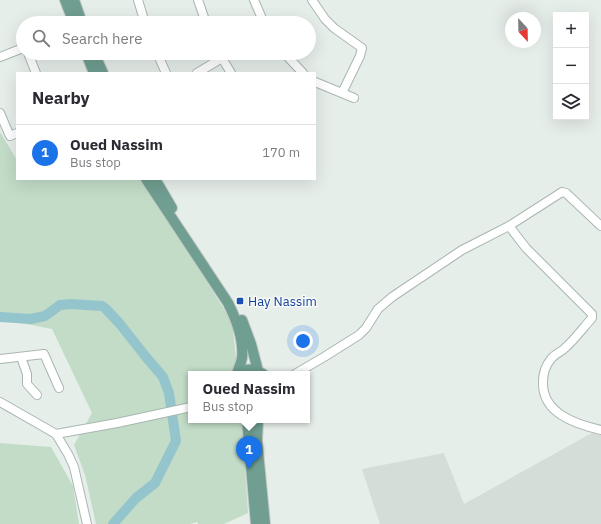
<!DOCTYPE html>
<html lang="en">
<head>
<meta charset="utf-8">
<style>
  :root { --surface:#fff; --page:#f7f7f7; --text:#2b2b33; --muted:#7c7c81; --line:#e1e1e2; --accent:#1a73e8 }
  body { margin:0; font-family:"IBM Plex Sans",sans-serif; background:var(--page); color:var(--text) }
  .controls { position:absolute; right:12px; top:12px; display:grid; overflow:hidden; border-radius:0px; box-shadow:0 4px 16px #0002 }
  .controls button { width:36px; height:36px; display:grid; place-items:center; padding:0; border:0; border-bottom:1px solid var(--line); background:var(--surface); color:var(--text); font:20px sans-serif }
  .compass { position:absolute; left:505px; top:12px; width:36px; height:36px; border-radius:50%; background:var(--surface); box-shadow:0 4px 16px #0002; rotate:158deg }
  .you { position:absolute; left:303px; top:341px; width:14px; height:14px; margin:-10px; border:3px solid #fff; border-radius:50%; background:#1a73e8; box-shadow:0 0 0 6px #1a73e833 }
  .badge { display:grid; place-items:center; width:26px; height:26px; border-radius:50%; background:var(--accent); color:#fff; font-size:13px; font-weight:700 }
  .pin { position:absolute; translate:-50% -33px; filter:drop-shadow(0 1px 2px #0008) }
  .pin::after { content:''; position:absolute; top:21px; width:14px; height:12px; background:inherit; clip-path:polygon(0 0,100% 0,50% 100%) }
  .popup { position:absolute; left:188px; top:371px; width:122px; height:52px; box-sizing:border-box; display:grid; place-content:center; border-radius:0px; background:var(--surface); filter:drop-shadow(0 1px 3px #0005); font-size:13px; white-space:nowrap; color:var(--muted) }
  .popup b { font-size:15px; color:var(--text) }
  .popup::after { content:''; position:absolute; left:50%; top:100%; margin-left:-8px; border:8px solid transparent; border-top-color:var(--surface) }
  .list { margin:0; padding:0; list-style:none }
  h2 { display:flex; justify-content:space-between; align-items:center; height:52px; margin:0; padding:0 16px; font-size:17px }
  h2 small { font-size:13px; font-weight:400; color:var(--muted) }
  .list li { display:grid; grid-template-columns:26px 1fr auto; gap:12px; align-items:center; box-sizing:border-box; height:56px; padding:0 16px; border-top:1px solid var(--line) }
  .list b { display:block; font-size:15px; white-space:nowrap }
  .list p { margin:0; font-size:13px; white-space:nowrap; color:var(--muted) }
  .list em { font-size:13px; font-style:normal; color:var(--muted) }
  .icon { flex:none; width:22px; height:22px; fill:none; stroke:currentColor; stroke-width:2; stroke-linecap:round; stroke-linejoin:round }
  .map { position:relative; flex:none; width:601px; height:524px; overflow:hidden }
  .search { position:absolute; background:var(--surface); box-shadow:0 4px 16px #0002; left:16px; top:16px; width:300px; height:44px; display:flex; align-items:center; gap:10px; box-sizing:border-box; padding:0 14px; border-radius:22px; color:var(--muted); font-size:15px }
  .panel { position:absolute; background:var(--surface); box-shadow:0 4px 16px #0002; left:16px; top:72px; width:300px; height:108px; border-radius:0px }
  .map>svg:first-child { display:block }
</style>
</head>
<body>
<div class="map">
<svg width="601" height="524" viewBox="0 0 601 524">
  <rect width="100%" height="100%" fill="#e6eeea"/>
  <path fill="#d5ddd9" d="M601,428V524H380L362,469L444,453L464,504Z"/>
  <g fill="#c2dcc8">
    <path d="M0,132L17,160V179H143L232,322L238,374H191V420H242L248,513L224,524H198L197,522L190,524H96L85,475L74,445L92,413L52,329L0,319Z"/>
    <path d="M0,443L51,447L73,486L79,524H0Z"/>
  </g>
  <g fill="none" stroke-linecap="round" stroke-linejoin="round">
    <path stroke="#95c5cc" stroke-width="10" d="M0,317L31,319L45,316L60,305L70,304L102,306L106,309L120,324L146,357L163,377L169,393L176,441L155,483L136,498L113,524"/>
    <defs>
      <g id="minor">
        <path d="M138,0L145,23"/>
        <path d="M198,0L206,23"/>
        <path d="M254,0L264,23"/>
        <path d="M312,0L325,19L334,28L362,48L360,56L342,93"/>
        <path d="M28,53L36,73"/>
        <path d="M157,53L166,73"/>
        <path d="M219,53L231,73"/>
        <path d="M284,53L303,73"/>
        <path d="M0,57L23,48"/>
        <path d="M197,73L222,58"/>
        <path d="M315,82L354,98"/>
        <path d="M0,113L9,134L10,136L17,133"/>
        <path d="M509,226L526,248L592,314V318C583,328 575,339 565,348C561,352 555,354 551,359C545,366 543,374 543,382C542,413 575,424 601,430"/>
        <path d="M21,357L27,374V384L37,395"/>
        <path d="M0,359L44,354L59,388"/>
        <path d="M295,374L324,357L359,335L366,328L378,309L392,297L462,250L509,226L562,192L566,193L601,226"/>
        <path d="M0,402L56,434L68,454L74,467L87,524"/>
        <path d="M56,434L117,423L191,407"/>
      </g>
      <g id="major">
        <path d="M65,0L74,23"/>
        <path d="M74,0L82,23"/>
        <path d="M86,53L94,73"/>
        <path d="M94,53L103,73"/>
        <path d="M146,179L228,303C236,319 244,339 242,358C241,364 238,369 237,374"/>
        <path d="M155,179L172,208"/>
        <path d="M242,320L251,344L258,371"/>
        <path d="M237,374C246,368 254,368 263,374"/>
        <path d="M247,420L256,524"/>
        <path d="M258,420L257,441L265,524"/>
      </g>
    </defs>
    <use href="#minor" stroke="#a9b6b1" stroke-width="10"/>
    <use href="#major" stroke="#c3c9c7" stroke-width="12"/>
    <use href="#minor" stroke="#fff" stroke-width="8"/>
    <use href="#major" stroke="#709e91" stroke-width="10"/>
  </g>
  <rect fill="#1a4fb4" stroke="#f7faf8" stroke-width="1.5" x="236" y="297" width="8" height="8" rx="2"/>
  <g text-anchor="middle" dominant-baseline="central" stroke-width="3" stroke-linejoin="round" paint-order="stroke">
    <g font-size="13" fill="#164399" stroke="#f7faf8" text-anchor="start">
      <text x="248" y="301">Hay Nassim</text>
    </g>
  </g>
</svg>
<div class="controls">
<button>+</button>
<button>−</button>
<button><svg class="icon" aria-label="layers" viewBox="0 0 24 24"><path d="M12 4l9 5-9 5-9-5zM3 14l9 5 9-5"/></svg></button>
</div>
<svg class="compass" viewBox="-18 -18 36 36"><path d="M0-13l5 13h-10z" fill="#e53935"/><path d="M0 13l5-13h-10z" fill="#7c7c81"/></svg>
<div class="you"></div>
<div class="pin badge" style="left:249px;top:469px">1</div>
<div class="popup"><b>Oued Nassim</b>Bus stop</div>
<div class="search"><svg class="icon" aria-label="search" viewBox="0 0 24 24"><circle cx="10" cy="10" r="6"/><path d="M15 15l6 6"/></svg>Search here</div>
<section class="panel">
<h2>Nearby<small></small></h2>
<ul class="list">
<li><span class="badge">1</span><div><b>Oued Nassim</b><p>Bus stop</p></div><em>170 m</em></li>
</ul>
</section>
</div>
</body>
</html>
